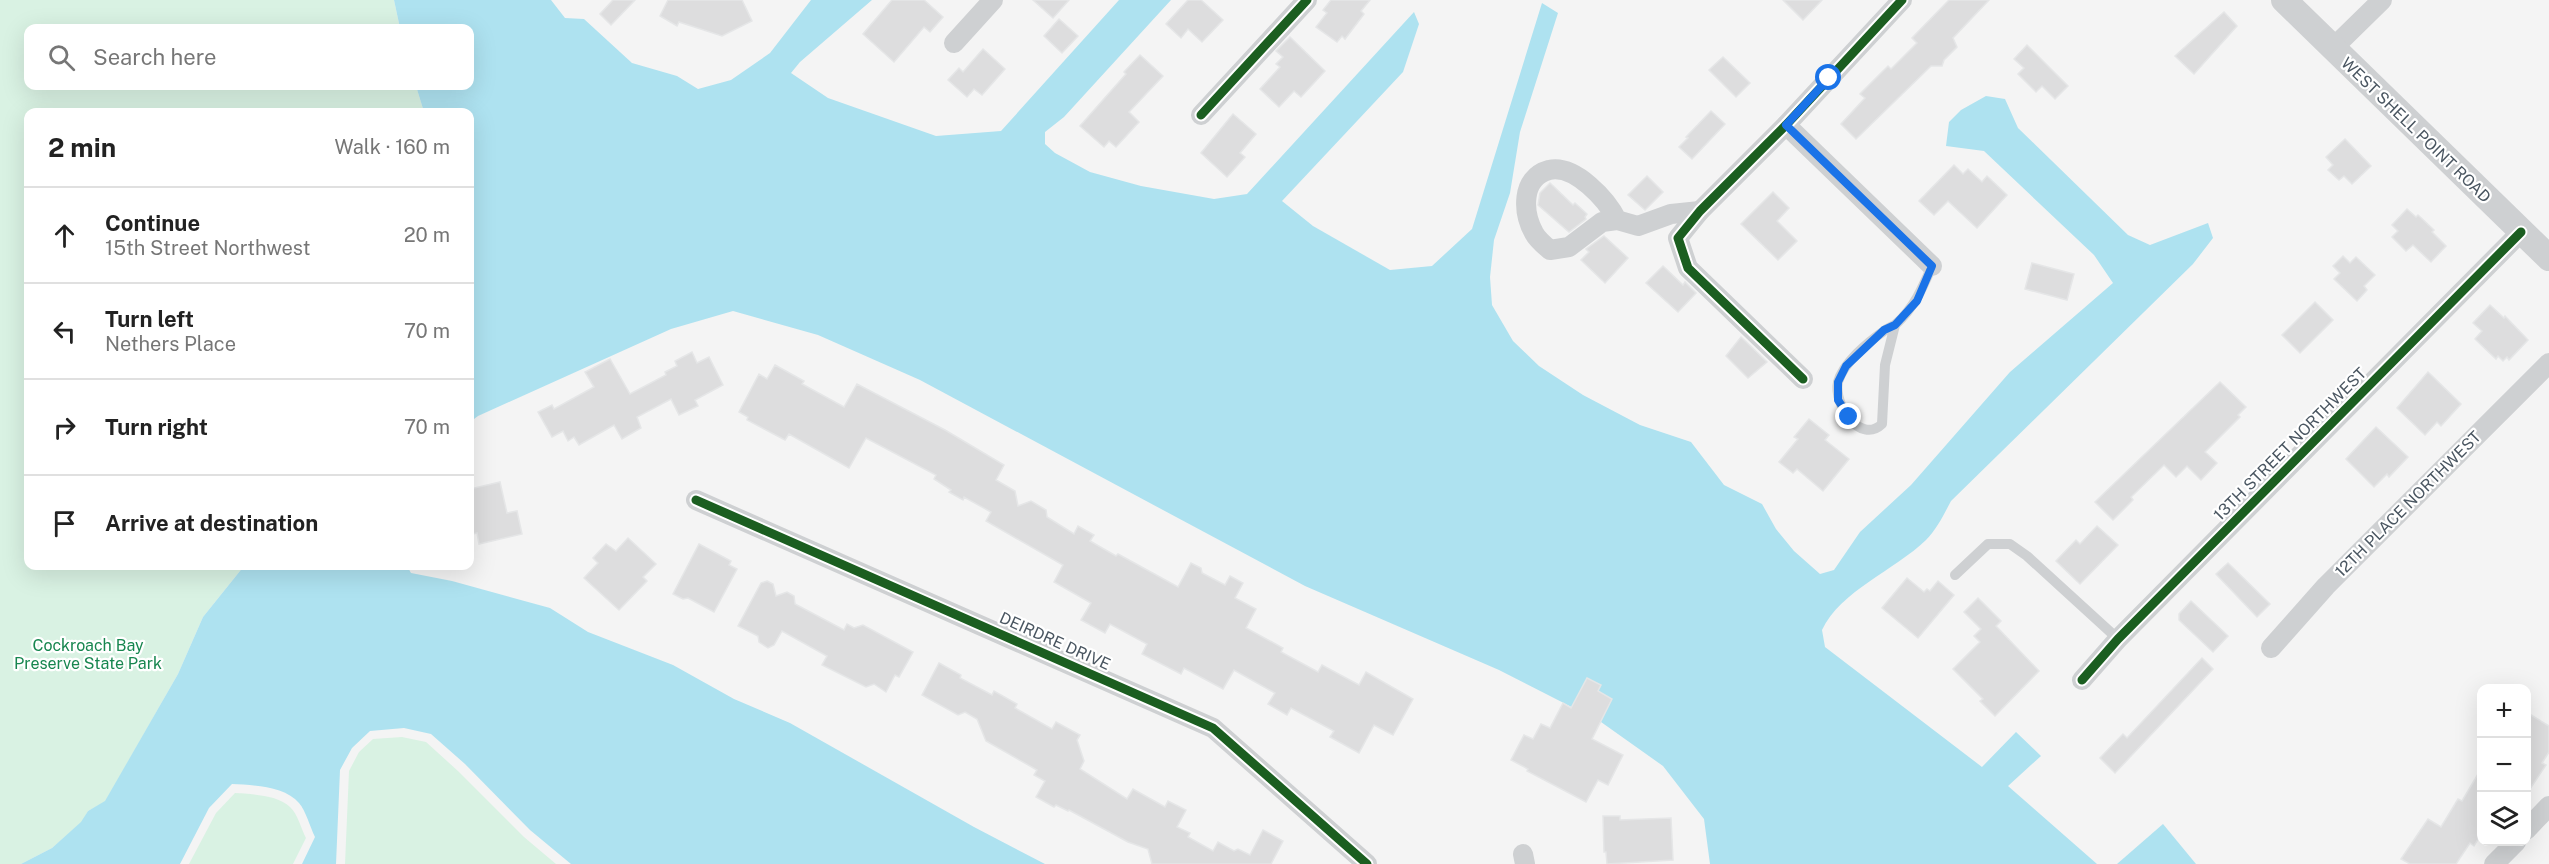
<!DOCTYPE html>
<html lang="en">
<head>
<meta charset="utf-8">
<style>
  :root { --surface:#fff; --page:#f2f2f2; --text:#222; --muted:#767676; --line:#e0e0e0 }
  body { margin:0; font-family:"Public Sans",sans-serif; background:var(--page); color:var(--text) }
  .controls { position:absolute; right:18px; bottom:18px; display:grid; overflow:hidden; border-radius:12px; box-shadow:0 6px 24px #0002 }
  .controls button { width:54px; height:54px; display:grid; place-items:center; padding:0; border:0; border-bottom:2px solid var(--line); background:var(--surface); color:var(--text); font:30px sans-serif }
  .stop { position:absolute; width:18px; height:18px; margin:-14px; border:4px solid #1a73e8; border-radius:50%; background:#fff }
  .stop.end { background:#1a73e8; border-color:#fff; box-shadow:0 2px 6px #0008 }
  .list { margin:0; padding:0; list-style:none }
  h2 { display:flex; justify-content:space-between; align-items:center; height:78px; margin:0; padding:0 24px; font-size:26px }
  h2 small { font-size:20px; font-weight:400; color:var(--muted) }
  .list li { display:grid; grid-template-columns:39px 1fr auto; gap:18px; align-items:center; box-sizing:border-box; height:96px; padding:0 24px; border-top:2px solid var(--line) }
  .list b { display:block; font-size:22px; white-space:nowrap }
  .list p { margin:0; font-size:20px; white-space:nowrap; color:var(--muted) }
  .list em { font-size:20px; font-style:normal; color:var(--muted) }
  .icon { flex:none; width:33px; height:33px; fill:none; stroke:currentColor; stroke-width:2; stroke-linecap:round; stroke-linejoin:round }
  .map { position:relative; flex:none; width:2549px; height:864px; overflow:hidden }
  .search { position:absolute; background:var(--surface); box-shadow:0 6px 24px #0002; left:24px; top:24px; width:450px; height:66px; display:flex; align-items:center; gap:15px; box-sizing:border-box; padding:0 21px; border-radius:12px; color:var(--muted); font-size:22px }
  .panel { position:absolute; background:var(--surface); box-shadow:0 6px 24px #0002; left:24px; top:108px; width:450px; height:462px; border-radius:12px }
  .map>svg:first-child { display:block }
</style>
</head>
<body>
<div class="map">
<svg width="2549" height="864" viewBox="0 0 2549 864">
  <rect width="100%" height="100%" fill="#f4f4f4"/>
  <g fill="#d9f2e3">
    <path d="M0,0H394L400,28H28V86H416L424,112H28V566H244L203,617L178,674L105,802L88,811L82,822L52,848L21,864H0Z"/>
    <path d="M402,737L426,742L458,771L524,837L556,864H345L349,771L359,752L373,739Z"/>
    <path d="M235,793C251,794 278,795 290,807C298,814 301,829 306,838L293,864H189L216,813Z"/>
  </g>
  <g fill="#aee2f0">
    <path d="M394,0H551L565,18L584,19L632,63L677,76L698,89L731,80L770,53L811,0H872L800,62L791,73L828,98L936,136L1001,131L1119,0H1171L1064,117L1045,132V144L1055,153L1090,172L1141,186L1214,199L1247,194L1414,12L1419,24L1403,72L1282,201L1313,226L1390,270L1432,266L1472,229L1542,3L1558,13L1520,132L1510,193L1494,240L1490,277L1492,305L1513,341L1539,366L1583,395L1640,425L1691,442L1724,485L1762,504L1776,529L1794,551L1820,574L1834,570L1860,532L1911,485L2010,372L2113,283L2094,255L1984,151L1946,146L1949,122L1961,110L1986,96L2005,99L2018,128L2128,235L2150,245L2208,223L2213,238L2193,264L1951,501C1944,514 1937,529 1926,540C1895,570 1840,591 1822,630L1825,647L1982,767L2016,732L2041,756L2008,786L2097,864H1710L1704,819L1663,766L1601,722L1499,670L1305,586L920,380L818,335L733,311L671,329L478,416L470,422V112H424L416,86H470V28H400Z"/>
    <path d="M244,566H407L411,573L452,581L550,608L588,632L673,665L734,699L790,723L974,827L1045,864H571L530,830L465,764L431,734L404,728L370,731L352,748L340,770L336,864H302L315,837C310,827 306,811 299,803C285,786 252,785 232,784L209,808L180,864H21L52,848L81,822L88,811L105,801L178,674L203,617Z"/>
    <path d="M2163,824L2196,864H2117Z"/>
  </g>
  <g fill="#ddddde" stroke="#e5e6e7" stroke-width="1.5">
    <path d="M613,0H635L611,25L600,14Z"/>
    <path d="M668,0H742L752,21L722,36L679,22L677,26L660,16Z"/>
    <path d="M892,0H924L943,17L930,32L924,27L894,62L863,34Z"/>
    <path d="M1033,0H1069L1053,18Z"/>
    <path d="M1188,0H1201L1223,20L1202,42L1188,29L1181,38L1166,24Z"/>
    <path d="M1331,0H1370L1361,11L1364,14L1345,39L1342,36L1337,42L1316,27L1327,13L1323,10Z"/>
    <path d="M1783,0H1822L1803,20Z"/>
    <path d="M1949,0H1989L1953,38L1957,47L1944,60L1942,66H1931L1856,139L1841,124L1865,98L1860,94L1888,66L1891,69L1917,43L1912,38Z"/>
    <path d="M2224,12L2237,26L2194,74L2175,56Z"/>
    <path d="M1059,19L1078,36L1062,53L1044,36Z"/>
    <path d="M1290,37L1325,71L1301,97L1294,91L1279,107L1260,89L1280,67L1276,64L1283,57L1276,51Z"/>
    <path d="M2027,45L2068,86L2055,99L2042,86L2036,92L2018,74L2024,68L2014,59Z"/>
    <path d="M983,49L1005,69L982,95L974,89L967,97L948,80L959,68L963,72Z"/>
    <path d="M1140,55L1163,76L1129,112L1139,122L1116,147L1109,141L1104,147L1080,126L1126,74L1124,72Z"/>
    <path d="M1723,57L1750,83L1736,97L1709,70Z"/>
    <path d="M1711,111L1725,124L1692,159L1679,147L1688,138L1686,137Z"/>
    <path d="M1233,114L1256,134L1240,153L1245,157L1227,177L1201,153Z"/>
    <path d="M2345,139L2371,166L2352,184L2344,176L2339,180L2328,170L2333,165L2326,157Z"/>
    <path d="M1954,165L1963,174L1968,169L1982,182L1987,176L2007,195L1977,228L1948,201L1934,215L1919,201Z"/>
    <path d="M1647,176L1663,192L1645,210L1628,195Z"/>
    <path d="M1550,183L1573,205L1575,203L1587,214L1585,217L1586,219L1569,232L1538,205L1540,193Z"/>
    <path d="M1773,192L1789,208L1777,221L1797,241L1778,260L1741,224Z"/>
    <path d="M2407,209L2416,217L2418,215L2434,230L2432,232L2446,246L2431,262L2413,245L2406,251L2392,237L2398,231L2392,225Z"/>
    <path d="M1604,236L1628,258L1605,283L1581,260L1589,252L1586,249Z"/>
    <path d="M2343,256L2350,263L2356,257L2375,275L2364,286L2367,290L2357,301L2334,279L2340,273L2333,266Z"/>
    <path d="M2032,263L2074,274L2067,300L2025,289Z"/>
    <path d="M1663,266L1683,285L1685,282L1696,293L1678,312L1646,283Z"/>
    <path d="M2315,302L2333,320L2300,353L2282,335Z"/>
    <path d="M2490,305L2504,318L2505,316L2528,340L2509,360L2507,357L2503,361L2498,356L2496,359L2475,339L2482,331L2473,323Z"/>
    <path d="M1741,337L1767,362L1748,378L1726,356Z"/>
    <path d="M692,352L697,363L709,357L723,385L695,400L698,406L679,415L671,399L637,417L641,428L622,439L614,425L579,445L574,437L568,441L563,431L552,437L538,412L552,405L554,409L594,387L585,372L610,359L630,394L666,375L665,372L677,366L675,361Z"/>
    <path d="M775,365L804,381L802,384L844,407L857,384L945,430L1004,465L996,480L1015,491L1018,506L1031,501L1046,510L1047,517L1074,534L1078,526L1094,535L1090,541L1116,556L1118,554L1178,587L1191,563L1201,568L1202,573L1225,585L1230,576L1243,583L1235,598L1256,609L1246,628L1283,648L1281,652L1318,672L1322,665L1359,685L1366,672L1413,699L1393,735L1374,725L1359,753L1330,737L1334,731L1291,708L1287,715L1268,704L1275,693L1234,670L1223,689L1184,668L1181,674L1142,654L1147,644L1110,624L1105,633L1081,620L1091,603L1054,582L1063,565L986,521L991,512L964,497L963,500L949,492L951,490L934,479L936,475L866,438L849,468L789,434L785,440L747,420L748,417L739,412L759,374L767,379Z"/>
    <path d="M2428,372L2461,404L2441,426L2437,422L2425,435L2397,408Z"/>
    <path d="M2220,382L2246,407L2238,415L2240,417L2205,452L2217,463L2201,480L2187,466L2176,477L2164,465L2131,497L2133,500L2113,520L2095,502Z"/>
    <path d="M1809,419L1829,435L1825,440L1849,459L1823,491L1797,469L1793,473L1779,462L1798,439L1794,437Z"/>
    <path d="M2376,427L2408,457L2389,477L2387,474L2374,487L2346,459Z"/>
    <path d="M500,482L507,513L517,511L522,534L479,544L477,533L473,534L470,518V489Z"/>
    <path d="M2097,526L2118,545L2080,584L2056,561L2076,540L2080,544Z"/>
    <path d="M628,538L656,564L643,577L647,581L619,610L584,578L598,563L593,558L606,544L616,551Z"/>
    <path d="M699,544L731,561L729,565L737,569L714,612L688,598L683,599L673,594Z"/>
    <path d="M2228,563L2270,604L2257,617L2216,574Z"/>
    <path d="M1907,578L1924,592L1927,589L1930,591L1938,581L1954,595L1918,638L1882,608Z"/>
    <path d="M767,581L773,584L776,596L787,592L794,596L795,604L844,630L847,624L854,628L863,625L913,652L899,677L895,675L886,692L874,684L866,687L822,665L827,656L782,631L774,645L768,648L759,642L758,636L738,626L761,583Z"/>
    <path d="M1978,598L2001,621L1996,626L2039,671L1995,716L1980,701L1983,699L1953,669L1980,642L1974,636L1981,629L1964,612Z"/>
    <path d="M2191,601L2228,636L2213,652L2179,620V614Z"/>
    <path d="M2202,658L2213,669L2115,773L2100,758L2123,734L2127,738Z"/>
    <path d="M939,663L961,675L960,678L992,695L994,691L1017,704L1015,708L1052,729L1056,722L1080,735L1077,740L1084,761L1080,769L1127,799L1133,789L1165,807L1168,801L1186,810L1177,827L1190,833L1188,837L1213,851L1218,842L1234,851L1238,849L1250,855L1263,830L1283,841L1271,864H1152L1148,849L1128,842L1069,810L1068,811L1056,805L1054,807L1036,797L1045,781L1034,775L1037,770L986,741L977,719L965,712L958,715L922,695Z"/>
    <path d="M1587,678L1601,685L1598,691L1612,699L1592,739L1623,755L1608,785L1598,780L1586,802L1527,771L1528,769L1511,760L1524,735L1533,739L1541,724L1550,728L1563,703L1571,708Z"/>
    <path d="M2526,712L2549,726V752L2542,763L2546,765L2526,795Z"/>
    <path d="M2481,769V834L2474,846L2470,843L2456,864H2410L2401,859L2428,819L2441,827L2458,799L2462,801Z"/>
    <path d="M1603,816H1620V820L1671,818L1673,860L1607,864L1606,852H1604Z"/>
  </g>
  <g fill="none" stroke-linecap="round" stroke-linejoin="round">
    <g stroke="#ced0d2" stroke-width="10">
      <path d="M1895,325L1885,365L1882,424C1860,445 1833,404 1838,382C1843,363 1868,342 1884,331C1887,328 1892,327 1896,324C1914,308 1923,287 1932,266"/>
      <path d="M1955,575L1988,544H2010L2027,556L2118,639"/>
    </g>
    <g stroke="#ced0d2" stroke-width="20">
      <path d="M954,43L993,0"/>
      <path d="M2333,48L2382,0"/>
      <path d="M1201,115L1307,0"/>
      <path d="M1786,125L1932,266"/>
      <path d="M1617,220C1607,200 1575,164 1549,170C1520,178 1523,213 1534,233C1537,239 1544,245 1550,250L1569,247L1602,222L1617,220L1638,226L1671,214L1700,211"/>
      <path d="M1803,379L1688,268L1678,238L1700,211L1786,125L1902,0"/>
      <path d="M696,500L1213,728L1367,864"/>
      <path d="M2271,648L2326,586L2549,363"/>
      <path d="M2082,680L2118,639L2521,232"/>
      <path d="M2526,830L2549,806"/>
      <path d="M1523,854L1525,864"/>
      <path d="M2494,864L2516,842"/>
    </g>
    <path stroke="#ced0d2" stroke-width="26" d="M2284,0L2549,258"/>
    <defs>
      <g id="cycleway">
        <path d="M1201,115L1307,0"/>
        <path d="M1803,379L1688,268L1678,238L1700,211L1786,125L1902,0"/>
        <path d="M696,500L1213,728L1367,864"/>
        <path d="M2082,680L2118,639L2521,232"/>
      </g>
    </defs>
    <use href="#cycleway" stroke="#fff" stroke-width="13"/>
    <use href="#cycleway" stroke="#1b5e20" stroke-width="9"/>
  </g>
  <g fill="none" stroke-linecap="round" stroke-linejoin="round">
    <path stroke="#1a73e8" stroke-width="8" d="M1829,78L1786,125L1932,266L1917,301L1895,325L1884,330L1846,366L1838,382V400L1849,417"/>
  </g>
  <g text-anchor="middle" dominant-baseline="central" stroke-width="4.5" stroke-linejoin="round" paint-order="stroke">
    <g font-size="16" fill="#4a5661" stroke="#fff">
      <text transform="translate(2416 130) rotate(44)">WEST SHELL POINT ROAD</text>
      <text transform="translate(2290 444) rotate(-45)">13TH STREET NORTHWEST</text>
      <text transform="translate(2408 504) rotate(-45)">12TH PLACE NORTHWEST</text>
      <text transform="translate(1055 641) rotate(24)">DEIRDRE DRIVE</text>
    </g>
    <g font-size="16" fill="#17864f" stroke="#fff">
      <text x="88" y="645">Cockroach Bay<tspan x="88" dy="18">Preserve State Park</tspan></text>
    </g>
  </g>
</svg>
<div class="controls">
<button>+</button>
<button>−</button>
<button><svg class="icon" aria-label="layers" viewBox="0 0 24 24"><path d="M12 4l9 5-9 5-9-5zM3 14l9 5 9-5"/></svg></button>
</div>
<div class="stop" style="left:1829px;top:78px"></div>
<div class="stop end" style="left:1849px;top:417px"></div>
<div class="search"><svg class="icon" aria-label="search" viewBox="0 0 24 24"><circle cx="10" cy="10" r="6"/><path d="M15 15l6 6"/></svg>Search here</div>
<section class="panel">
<h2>2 min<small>Walk · 160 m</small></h2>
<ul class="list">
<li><svg class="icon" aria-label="ahead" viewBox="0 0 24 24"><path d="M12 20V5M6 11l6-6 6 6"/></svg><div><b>Continue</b><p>15th Street Northwest</p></div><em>20 m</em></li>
<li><svg class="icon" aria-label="left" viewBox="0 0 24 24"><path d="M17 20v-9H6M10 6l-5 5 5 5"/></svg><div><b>Turn left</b><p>Nethers Place</p></div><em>70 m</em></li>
<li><svg class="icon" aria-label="right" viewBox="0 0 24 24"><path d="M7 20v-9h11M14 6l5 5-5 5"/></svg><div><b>Turn right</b></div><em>70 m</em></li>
<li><svg class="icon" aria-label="arrive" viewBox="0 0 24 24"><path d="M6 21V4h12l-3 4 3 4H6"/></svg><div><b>Arrive at destination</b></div></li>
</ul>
</section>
</div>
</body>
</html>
